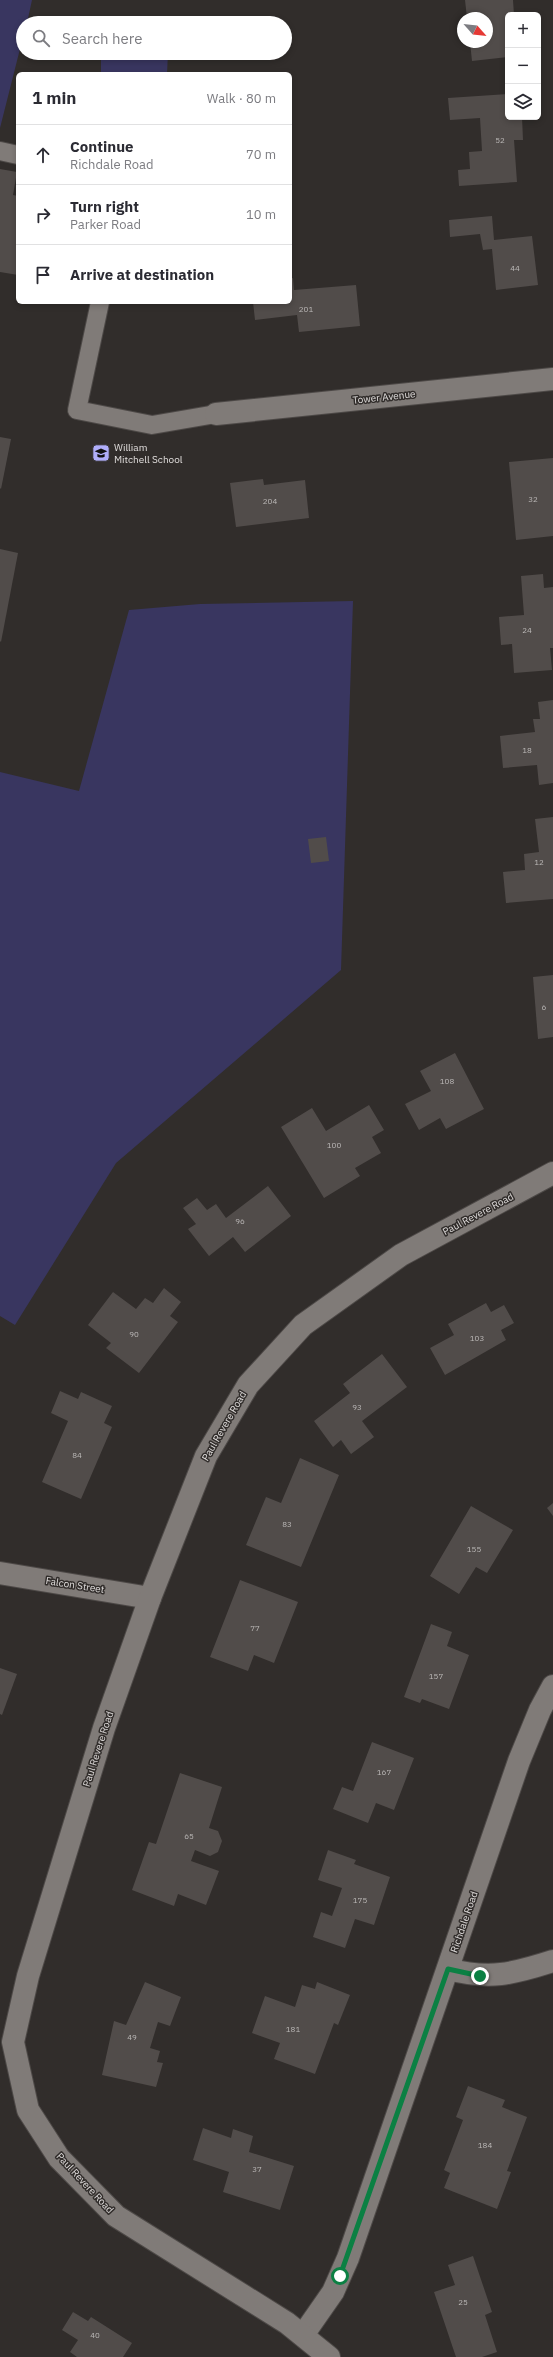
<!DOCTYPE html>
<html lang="en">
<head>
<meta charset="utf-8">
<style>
  :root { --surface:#fff; --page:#f2f2f3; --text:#2b2b33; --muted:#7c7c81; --line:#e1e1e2 }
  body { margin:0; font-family:"IBM Plex Sans",sans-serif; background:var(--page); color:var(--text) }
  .controls { position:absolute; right:12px; top:12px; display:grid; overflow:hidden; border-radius:6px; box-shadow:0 2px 6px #0003 }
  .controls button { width:36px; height:36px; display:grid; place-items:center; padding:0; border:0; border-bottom:1px solid var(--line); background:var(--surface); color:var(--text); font:20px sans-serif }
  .compass { position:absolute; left:457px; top:12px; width:36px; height:36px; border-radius:50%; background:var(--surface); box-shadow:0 2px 6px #0003; rotate:117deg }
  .stop { position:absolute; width:12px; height:12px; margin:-9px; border:3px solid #0b8043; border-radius:50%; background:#fff }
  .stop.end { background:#0b8043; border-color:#fff; box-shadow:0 1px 4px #0008 }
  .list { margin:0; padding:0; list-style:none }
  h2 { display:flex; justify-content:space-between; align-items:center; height:52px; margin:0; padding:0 16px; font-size:17px }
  h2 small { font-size:13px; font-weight:400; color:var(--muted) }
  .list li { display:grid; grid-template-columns:26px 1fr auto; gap:12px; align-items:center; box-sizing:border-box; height:60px; padding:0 16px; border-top:1px solid var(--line) }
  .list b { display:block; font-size:15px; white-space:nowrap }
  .list p { margin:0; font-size:13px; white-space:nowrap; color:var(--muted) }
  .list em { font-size:13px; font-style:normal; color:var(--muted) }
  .icon { flex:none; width:22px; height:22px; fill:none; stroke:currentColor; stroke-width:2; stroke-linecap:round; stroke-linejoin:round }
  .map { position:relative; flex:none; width:553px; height:2357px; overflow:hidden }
  .search { position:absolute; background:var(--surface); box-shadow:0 2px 6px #0003; left:16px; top:16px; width:276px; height:44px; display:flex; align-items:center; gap:10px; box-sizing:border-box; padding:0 14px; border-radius:22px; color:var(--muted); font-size:15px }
  .panel { position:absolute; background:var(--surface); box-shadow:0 2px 6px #0003; left:16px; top:72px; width:276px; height:232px; border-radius:6px }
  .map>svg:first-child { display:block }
</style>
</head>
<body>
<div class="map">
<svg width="553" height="2357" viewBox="0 0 553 2357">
  <rect width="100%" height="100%" fill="#312d2b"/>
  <g fill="#393660">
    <path d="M0,0H32L27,23H23V37L0,128Z"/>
    <path d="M101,53H168L167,74H101Z"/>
    <path d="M353,601L341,970L116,1163L15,1325L0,1316V772L79,791L129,610L200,604Z"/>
  </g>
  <g fill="#514c4a">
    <path d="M465,0H513L514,15H508V57L472,61L470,42H487V18H467Z"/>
    <path d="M508,94V117H522L523,140H514L517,182L459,186L458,170L470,169L469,152L482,151L480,118L450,120L448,98Z"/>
    <path d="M0,169L17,172L13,195L18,196V275L0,272Z"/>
    <path d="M492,216L494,240L532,236L538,285L496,290L492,249L483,250L480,234L450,237L449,220Z"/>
    <path d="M293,278L294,290L356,285L360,326L299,332L297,315L255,320L253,302H290V279Z"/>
    <path d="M0,437L11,439L1,489L0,488Z"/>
    <path d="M553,458V536L516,540L509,462Z"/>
    <path d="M263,479L264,485L305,480L309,518L236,527L230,483Z"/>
    <path d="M0,549L18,553L1,642L0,641Z"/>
    <path d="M543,574L544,588L553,587V648H550L552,670L514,673L512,644L501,645L499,617L524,615L521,576Z"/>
    <path d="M553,700V783L539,785L537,765L503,768L500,736L535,732L533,719H540L538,702Z"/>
    <path d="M553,817V899L506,903L503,872L525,870L524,854L539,852L535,819Z"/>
    <path d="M326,837L329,861L311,863L308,839Z"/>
    <path d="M553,975V1037L538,1039L533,977Z"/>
    <path d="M455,1053L484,1109L446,1129L440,1118L419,1130L405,1104L431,1091L420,1071Z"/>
    <path d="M369,1105L384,1130L372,1137L381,1153L355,1168L360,1176L324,1198L281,1127L312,1108L326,1131Z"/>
    <path d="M268,1186L291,1216L245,1252L233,1237L209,1256L188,1229L196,1224L183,1208L197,1198L207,1210L216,1204L226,1218Z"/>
    <path d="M164,1288L181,1302L170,1316L178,1322L139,1373L106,1348L111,1343L88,1325L113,1292L136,1309L145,1298L153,1303Z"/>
    <path d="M486,1303L491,1312L504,1305L514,1323L501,1330L506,1340L445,1375L430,1348L454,1335L448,1324Z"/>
    <path d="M382,1354L407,1387L362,1421L374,1437L351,1454L341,1440L333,1447L314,1421L350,1393L343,1384Z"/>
    <path d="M60,1391L78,1399L81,1392L112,1406L104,1423L112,1427L81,1499L42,1482L68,1421L51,1413Z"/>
    <path d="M300,1458L339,1475L301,1567L246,1545L266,1497L281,1503Z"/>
    <path d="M553,1503V1516L547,1508Z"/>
    <path d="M471,1506L513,1530L487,1573L476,1567L459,1594L430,1576Z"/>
    <path d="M240,1580L298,1602L274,1663L254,1655L248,1671L210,1657Z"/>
    <path d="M431,1624L452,1632L447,1646L469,1655L449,1709L422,1699L420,1703L404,1697Z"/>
    <path d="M0,1668L17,1674L2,1715L0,1714Z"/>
    <path d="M372,1742L414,1758L394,1810L376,1803L368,1823L333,1809L342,1787L353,1791Z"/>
    <path d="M180,1773L222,1787L209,1828L218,1831L222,1841L218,1852L210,1856L195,1850L191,1861L219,1871L206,1905L178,1894L174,1906L132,1890L149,1842L156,1844Z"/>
    <path d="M328,1850L356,1860L354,1864L390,1877L374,1925L355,1919L345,1948L313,1937L321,1912L332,1916L342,1888L318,1880Z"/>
    <path d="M145,1982L181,1997L170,2026L158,2022L150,2048L160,2051L157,2062L163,2063L156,2087L102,2075L114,2021L126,2025Z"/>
    <path d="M317,1982L350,1995L338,2025L334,2023L315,2074L274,2059L280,2043L252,2033L265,1996L295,2007L302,1985L315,1989Z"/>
    <path d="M468,2086L505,2100L502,2107L527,2117L507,2171L511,2172L497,2209L444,2188L450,2173L444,2170L463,2120L456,2117Z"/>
    <path d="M203,2128L231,2138L233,2129L253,2136L249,2152L294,2166L280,2210L223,2192L229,2172L193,2160Z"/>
    <path d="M473,2256L492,2312L485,2315L497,2352L482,2357H456L434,2292L455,2285L448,2265Z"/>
    <path d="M73,2312L88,2321L91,2317L132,2343L123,2357H77L70,2352L78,2340L62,2330Z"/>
  </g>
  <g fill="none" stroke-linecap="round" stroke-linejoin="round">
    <defs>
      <g id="lane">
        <path d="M0,151L18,155"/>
        <path d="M100,302L77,410L152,425L216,414"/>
      </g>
      <g id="street">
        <path d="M216,414L553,379"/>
        <path d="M0,1573L150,1598"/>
        <path d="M448,1969C489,1980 513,1974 553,1961"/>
        <path d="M303,2335L333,2292L348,2258L519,1761L540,1710L553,1686"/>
        <path d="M329,2357L287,2323L116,2216L59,2158L28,2110L13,2042L28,1976L104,1728L150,1598L206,1456L248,1385L303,1325L401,1255L553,1173"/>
      </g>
    </defs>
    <use href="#lane" stroke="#4d4947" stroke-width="20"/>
    <use href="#street" stroke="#4d4947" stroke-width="24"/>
    <use href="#lane" stroke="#807b78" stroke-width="18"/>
    <use href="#street" stroke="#807b78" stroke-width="22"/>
  </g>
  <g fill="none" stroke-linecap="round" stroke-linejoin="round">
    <path stroke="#0b8043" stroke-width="5" d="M340,2276L448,1969L480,1976"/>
  </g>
  <defs>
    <symbol id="school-square" viewBox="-11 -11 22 22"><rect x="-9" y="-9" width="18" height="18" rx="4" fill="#b0aefa" stroke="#312d2b"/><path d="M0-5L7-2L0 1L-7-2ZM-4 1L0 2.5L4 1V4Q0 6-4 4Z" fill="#111"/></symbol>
  </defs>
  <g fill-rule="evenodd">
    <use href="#school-square" x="91" y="443" width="20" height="20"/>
  </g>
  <g text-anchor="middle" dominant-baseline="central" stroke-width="3" stroke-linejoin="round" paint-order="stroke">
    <g font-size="8" fill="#bcb9b8">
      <text x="500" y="140">52</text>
      <text x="515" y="268">44</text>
      <text x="306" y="309">201</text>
      <text x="533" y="499">32</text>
      <text x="270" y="501">204</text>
      <text x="527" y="630">24</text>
      <text x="527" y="750">18</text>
      <text x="539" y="862">12</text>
      <text x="544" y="1007">6</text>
      <text x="447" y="1081">108</text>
      <text x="334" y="1145">100</text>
      <text x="240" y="1221">96</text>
      <text x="134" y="1334">90</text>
      <text x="477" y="1338">103</text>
      <text x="357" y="1407">93</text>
      <text x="77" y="1455">84</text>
      <text x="287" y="1524">83</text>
      <text x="474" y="1549">155</text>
      <text x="255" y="1628">77</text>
      <text x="436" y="1676">157</text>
      <text x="384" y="1772">167</text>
      <text x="189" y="1836">65</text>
      <text x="360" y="1900">175</text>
      <text x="293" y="2029">181</text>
      <text x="132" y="2037">49</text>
      <text x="485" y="2145">184</text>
      <text x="257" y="2169">37</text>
      <text x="463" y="2302">25</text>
      <text x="95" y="2335">40</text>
    </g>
    <g font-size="10" fill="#e0dddc" stroke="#312d2b">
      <text transform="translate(384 397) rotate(-6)">Tower Avenue</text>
      <text transform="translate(478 1214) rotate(-28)">Paul Revere Road</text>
      <text transform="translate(224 1426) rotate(-60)">Paul Revere Road</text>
      <text transform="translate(75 1585) rotate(9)">Falcon Street</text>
      <text transform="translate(98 1749) rotate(-72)">Paul Revere Road</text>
      <text transform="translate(464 1922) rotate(-71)">Richdale Road</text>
      <text transform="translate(85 2183) rotate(47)">Paul Revere Road</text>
    </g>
    <g font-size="10" fill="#e0dddc" stroke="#312d2b" text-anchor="start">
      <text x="114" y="447">William<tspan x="114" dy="12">Mitchell School</tspan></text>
    </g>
  </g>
</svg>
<div class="controls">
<button>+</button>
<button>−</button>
<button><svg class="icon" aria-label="layers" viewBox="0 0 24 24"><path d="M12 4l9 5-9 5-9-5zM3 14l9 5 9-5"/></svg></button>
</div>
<svg class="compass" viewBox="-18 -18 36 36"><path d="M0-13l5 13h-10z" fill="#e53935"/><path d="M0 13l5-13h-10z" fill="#7c7c81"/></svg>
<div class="stop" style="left:340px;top:2276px"></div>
<div class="stop end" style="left:480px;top:1976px"></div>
<div class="search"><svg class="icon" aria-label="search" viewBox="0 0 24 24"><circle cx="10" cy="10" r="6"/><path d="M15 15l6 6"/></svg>Search here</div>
<section class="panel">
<h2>1 min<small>Walk · 80 m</small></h2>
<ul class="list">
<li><svg class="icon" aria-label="ahead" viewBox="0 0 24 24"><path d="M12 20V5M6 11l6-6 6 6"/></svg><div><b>Continue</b><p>Richdale Road</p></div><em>70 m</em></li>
<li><svg class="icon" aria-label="right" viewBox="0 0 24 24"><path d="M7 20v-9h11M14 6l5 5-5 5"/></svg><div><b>Turn right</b><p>Parker Road</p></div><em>10 m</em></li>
<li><svg class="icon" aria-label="arrive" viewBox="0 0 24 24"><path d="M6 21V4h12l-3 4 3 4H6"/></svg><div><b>Arrive at destination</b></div></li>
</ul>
</section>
</div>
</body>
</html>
